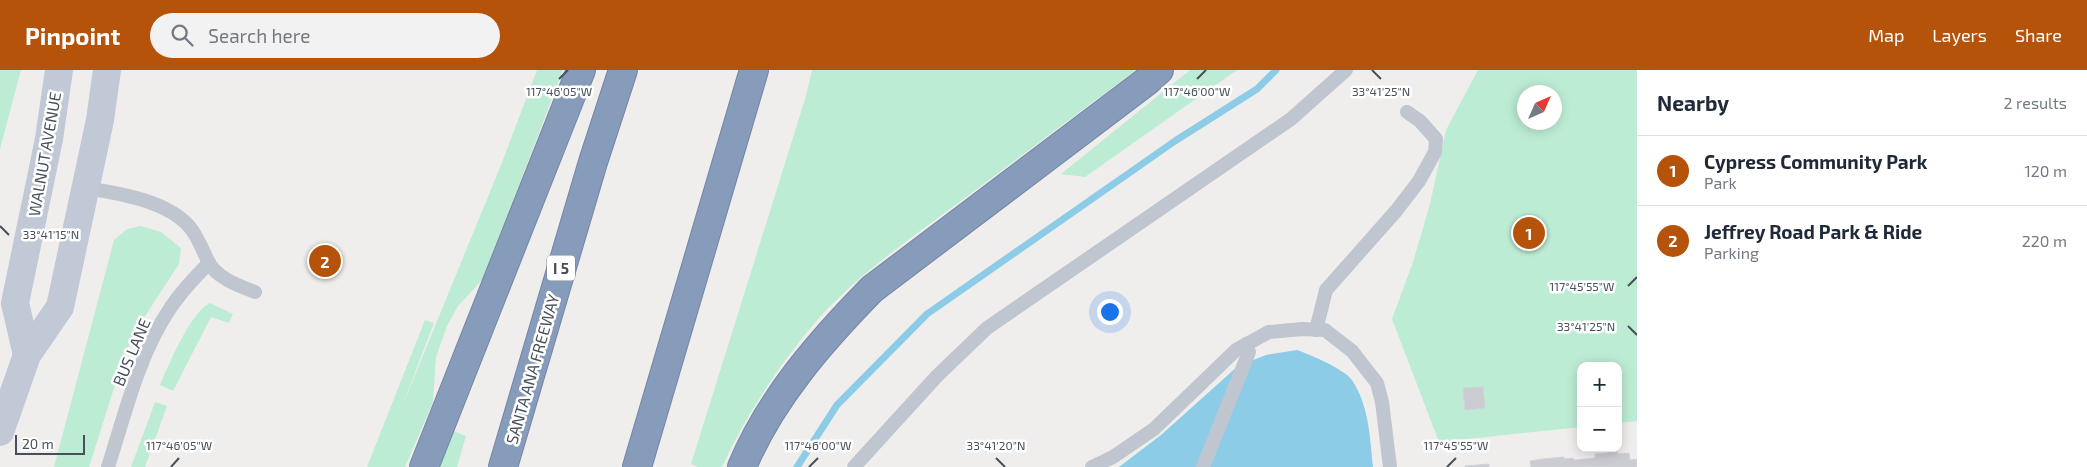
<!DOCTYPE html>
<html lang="en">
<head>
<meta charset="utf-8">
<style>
  :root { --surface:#fff; --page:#f2f2f3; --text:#1f2937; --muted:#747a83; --line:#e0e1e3; --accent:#b45309 }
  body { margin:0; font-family:"Exo 2",sans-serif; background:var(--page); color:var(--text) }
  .controls { position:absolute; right:15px; bottom:15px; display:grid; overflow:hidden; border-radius:10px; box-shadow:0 2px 12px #0003 }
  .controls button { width:45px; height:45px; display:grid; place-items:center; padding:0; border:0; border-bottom:1px solid var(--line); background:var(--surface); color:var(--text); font:25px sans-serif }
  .compass { position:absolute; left:1517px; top:15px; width:45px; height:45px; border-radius:50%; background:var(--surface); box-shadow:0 2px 12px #0003; rotate:45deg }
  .scale { position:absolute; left:15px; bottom:12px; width:70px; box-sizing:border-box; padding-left:5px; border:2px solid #474f5a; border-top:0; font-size:14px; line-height:18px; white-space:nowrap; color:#474f5a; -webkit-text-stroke:4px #fff; paint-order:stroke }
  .you { position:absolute; left:1109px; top:241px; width:18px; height:18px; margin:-12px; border:4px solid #fff; border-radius:50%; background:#1a73e8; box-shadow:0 0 0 8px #1a73e833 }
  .badge { display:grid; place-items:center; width:32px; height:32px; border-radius:50%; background:var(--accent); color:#fff; font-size:16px; font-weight:700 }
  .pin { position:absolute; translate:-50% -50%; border:2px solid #fff; box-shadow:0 1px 5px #0006 }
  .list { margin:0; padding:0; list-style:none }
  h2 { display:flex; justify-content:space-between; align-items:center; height:65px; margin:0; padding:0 20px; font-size:21px }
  h2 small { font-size:16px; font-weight:400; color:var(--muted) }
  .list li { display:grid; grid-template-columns:32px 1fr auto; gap:15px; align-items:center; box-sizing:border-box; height:70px; padding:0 20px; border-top:1px solid var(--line) }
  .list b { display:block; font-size:19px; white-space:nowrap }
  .list p { margin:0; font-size:16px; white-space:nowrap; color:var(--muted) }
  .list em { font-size:16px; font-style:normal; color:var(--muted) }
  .icon { flex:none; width:28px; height:28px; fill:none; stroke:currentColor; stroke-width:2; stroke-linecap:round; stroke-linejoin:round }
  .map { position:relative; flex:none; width:1637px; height:397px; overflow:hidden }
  header { display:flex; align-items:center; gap:30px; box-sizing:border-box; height:70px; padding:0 25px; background:var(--accent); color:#fff }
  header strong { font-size:24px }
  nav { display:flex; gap:28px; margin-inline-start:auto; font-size:18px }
  .search { width:350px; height:45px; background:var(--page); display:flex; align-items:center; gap:12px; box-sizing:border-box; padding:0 18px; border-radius:28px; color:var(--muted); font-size:19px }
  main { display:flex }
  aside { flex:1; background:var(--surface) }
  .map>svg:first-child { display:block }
</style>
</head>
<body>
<header>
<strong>Pinpoint</strong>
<div class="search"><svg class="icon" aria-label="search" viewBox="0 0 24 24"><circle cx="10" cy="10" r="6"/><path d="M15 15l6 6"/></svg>Search here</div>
<nav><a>Map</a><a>Layers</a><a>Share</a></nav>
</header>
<main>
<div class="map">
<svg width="1637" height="397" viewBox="0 0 1637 397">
  <rect width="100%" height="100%" fill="#f0eeed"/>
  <g fill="#bdecd4" fill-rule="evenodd">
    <path d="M0,0H21L0,79Z"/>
    <path d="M537,0H563L483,209L458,236L447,256L436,287L433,332L405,397H367L425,250L434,253L401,339L501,95Z"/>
    <path d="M812,0H1136C1074,46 1012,93 950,139C905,172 857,206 819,248C780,293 747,343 722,397H698L691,394L805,29Z"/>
    <path d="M1190,0H1237L1085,107L1061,104Z"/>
    <path d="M1478,0H1637V351L1618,353V296H1581V357L1439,372L1392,249L1413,192L1430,134L1446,60ZM1524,22H1554V52H1524Z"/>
    <path d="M141,156L161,162L181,178L179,194L134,263L121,296L89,397H54L114,170L127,159Z"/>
    <path d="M210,233L233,244L229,253L211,247L173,321L160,315C169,294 190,243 210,233Z"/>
    <path d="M155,332L167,336L145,397H131Z"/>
    <path d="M453,361L466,366L457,397H439Z"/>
  </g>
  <path fill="#8dcce7" d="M1297,280C1311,285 1344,299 1352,310C1369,336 1370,367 1373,397H1119L1161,365L1238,296L1266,285Z"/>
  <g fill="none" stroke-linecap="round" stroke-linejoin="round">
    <path stroke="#8dcce7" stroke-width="7" d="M797,397L837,335L927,244L1175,71L1257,19L1276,0"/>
  </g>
  <g fill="#caccd2" stroke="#d2d3d9">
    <path d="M1483,317L1485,338L1465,340L1463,318Z"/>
    <path d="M1618,382V384L1629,383L1630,390L1637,389V397H1531L1530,391L1542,389L1564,387V389L1573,388L1574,390L1595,388V384Z"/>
    <path d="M1489,394V397H1465V396Z"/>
  </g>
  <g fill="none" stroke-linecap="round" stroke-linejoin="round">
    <defs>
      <g id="highway">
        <path d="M424,397L581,0"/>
        <path d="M503,397L593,92L623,0"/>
        <path d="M637,397L754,0"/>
        <path d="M742,397C770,329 821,271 872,219L1147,11L1159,0"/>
      </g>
    </defs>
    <use href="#highway" stroke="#7386a6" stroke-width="30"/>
    <g stroke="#bfc6cf" stroke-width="14">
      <path d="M85,118C118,123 171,131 192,160C199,170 203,181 208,191C216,208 239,216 255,222"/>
      <path d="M1316,260L1326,220L1396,141L1419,111L1435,82L1436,69L1420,51L1407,42"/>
      <path d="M108,397C125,344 138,287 169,240C180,223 194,208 209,193"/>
      <path d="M854,397L937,306L987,258L1291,49L1346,0"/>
      <path d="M1092,397L1113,387L1154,359L1236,280L1269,262L1302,259L1325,260L1352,281L1377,313L1382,332L1390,397"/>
      <path d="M1203,397L1249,282L1246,274"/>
    </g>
    <g stroke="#c1c9d6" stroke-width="28">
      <path d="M27,285L15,233L49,69L59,0"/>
      <path d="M0,362L27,285L60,237L100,50L107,0"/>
    </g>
    <use href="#highway" stroke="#879bba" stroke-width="28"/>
  </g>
  <path fill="none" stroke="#474f5a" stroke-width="2" d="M1372,0L1381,9M559,9L568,0M1197,9L1206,0M0,156L9,165M1628,216L1637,207M1628,256L1637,265M996,388L1005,397M171,397L179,388M809,397L818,388M1447,397L1456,388"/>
  <g text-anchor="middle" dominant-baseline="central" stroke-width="5" stroke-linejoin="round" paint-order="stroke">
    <rect fill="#fff" stroke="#7e848c" stroke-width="1" x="547" y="185.5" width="28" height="25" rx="4"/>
    <g font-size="15" font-weight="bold" fill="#474f5a">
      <text x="561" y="198">I 5</text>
    </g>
    <g font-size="16" fill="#474f5a" stroke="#fff">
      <text transform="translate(44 84) rotate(-80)">WALNUT AVENUE</text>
      <text transform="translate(131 282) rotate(-67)">BUS LANE</text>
      <text transform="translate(532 299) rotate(-74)">SANTA ANA FREEWAY</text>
    </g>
  </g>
  <g font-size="12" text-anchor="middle" fill="#474f5a" stroke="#fff" stroke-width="5" stroke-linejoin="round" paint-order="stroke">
    <text x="559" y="26">117°46'05"W</text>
    <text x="1197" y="26">117°46'00"W</text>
    <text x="1381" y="26">33°41'25"N</text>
    <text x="51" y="169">33°41'15"N</text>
    <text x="1582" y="221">117°45'55"W</text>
    <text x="1586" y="261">33°41'25"N</text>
    <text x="179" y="380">117°46'05"W</text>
    <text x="818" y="380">117°46'00"W</text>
    <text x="996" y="380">33°41'20"N</text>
    <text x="1456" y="380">117°45'55"W</text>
  </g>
</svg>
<div class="controls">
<button>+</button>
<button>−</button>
</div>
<svg class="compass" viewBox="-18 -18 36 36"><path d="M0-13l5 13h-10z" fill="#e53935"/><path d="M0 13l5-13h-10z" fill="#747a83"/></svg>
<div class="scale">20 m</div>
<div class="you"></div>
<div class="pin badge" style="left:1529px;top:163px">1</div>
<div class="pin badge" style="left:325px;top:191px">2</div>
</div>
<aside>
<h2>Nearby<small>2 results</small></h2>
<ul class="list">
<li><span class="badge">1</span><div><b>Cypress Community Park</b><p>Park</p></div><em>120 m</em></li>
<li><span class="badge">2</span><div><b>Jeffrey Road Park &amp; Ride</b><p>Parking</p></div><em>220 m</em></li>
</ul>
</aside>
</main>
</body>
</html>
